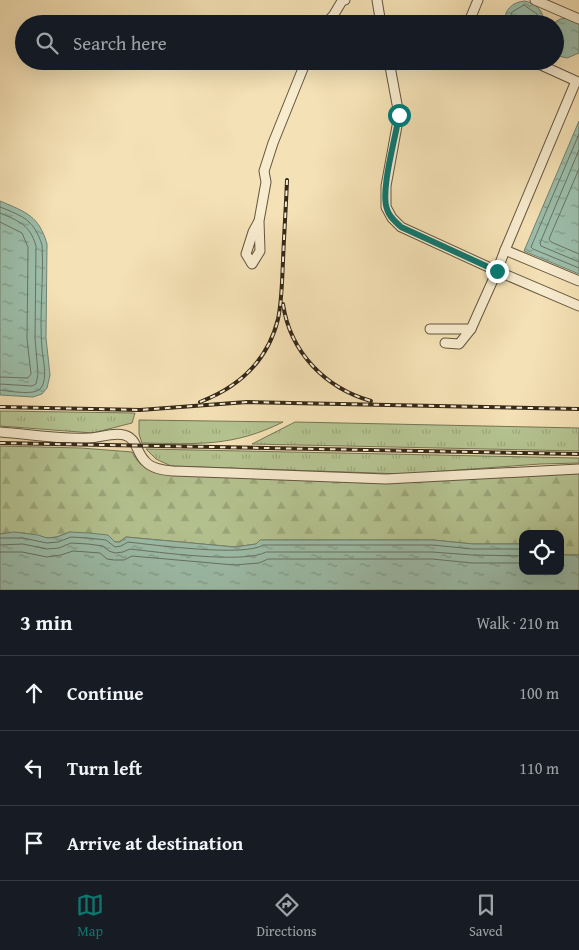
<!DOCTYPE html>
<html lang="en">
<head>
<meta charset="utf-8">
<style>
  :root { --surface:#171b24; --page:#20242c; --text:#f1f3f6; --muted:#9ea1a6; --line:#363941; --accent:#0f766e }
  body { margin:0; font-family:"Gentium Book Plus",serif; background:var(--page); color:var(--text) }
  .controls { position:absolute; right:15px; bottom:15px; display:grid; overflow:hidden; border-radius:10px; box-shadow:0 5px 20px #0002 }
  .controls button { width:45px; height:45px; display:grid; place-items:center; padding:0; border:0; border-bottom:1px solid var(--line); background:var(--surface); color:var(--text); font:25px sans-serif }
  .stop { position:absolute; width:15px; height:15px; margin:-11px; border:4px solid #0f766e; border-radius:50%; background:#fff }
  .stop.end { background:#0f766e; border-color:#fff; box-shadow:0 1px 5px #0008 }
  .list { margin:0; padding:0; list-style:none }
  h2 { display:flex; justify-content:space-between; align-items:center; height:65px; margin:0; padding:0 20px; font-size:21px }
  h2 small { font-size:16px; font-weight:400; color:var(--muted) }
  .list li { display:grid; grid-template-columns:32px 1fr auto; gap:15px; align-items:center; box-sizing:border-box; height:75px; padding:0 20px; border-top:1px solid var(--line) }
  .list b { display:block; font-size:19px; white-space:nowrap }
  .list em { font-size:16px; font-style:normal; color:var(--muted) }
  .icon { flex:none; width:28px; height:28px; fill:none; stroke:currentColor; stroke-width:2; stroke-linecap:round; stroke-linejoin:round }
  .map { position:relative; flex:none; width:579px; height:590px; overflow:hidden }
  .search { position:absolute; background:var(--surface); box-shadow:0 5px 20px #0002; left:15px; right:15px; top:15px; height:55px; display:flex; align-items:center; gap:12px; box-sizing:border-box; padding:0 18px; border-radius:28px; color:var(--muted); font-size:19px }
  .sheet { height:290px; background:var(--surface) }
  nav { display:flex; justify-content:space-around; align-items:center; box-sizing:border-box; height:70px; border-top:1px solid var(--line); background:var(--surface); font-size:14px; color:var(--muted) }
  nav a { display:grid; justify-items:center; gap:2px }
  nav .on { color:var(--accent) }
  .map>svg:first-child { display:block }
</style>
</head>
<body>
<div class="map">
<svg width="579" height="590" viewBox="0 0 579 590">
  <defs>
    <pattern id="grass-tufts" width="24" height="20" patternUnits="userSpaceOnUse" patternTransform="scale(1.25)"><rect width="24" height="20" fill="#b5c492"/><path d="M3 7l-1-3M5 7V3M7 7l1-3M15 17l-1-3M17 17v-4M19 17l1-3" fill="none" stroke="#9ca87d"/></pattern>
    <pattern id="forest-firs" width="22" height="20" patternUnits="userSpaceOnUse" patternTransform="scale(1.25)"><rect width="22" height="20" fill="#b5c492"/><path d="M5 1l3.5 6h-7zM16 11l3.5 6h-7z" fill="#9ca87d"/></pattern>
    <pattern id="water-ripples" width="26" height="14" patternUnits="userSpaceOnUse" patternTransform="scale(1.25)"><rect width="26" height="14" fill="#9cbeab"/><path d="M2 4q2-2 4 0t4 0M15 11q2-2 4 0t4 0" fill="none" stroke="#809a8a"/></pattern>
  </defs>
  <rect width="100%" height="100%" fill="#f4e1b5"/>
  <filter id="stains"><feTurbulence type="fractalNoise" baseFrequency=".004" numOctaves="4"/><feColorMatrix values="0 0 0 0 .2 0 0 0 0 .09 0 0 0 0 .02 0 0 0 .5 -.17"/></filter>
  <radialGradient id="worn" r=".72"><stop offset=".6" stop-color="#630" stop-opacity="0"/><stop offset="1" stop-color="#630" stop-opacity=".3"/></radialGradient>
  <g fill="url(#grass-tufts)" stroke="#747655">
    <path d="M0,411L135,413L132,423L93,433L0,426Z"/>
    <path d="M139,420L283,422C233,447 197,444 142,443L139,434Z"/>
    <path d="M295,422L579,428V451L252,444Z"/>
    <path d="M146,449L579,458V463L540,464L404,474L171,466L156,459Z"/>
  </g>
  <path fill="url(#forest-firs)" stroke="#747655" d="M0,446L81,448L132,452C139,467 151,472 167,474L259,478L579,473V555H560V534H523V544H473L433,540H261L256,544L235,547L126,537L119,542H115L70,532L57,537L47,538L24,533L0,534Z"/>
  <g fill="url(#water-ripples)" stroke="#728270">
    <path d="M525,1C537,4 544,11 544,24H504C504,10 512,2 525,1Z"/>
    <path d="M567,18L579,24V53L567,58L555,55V24H552L560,19Z"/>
    <path d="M579,121V274L524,251Z"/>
    <path d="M0,201C26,212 39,216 47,244L46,338L50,375L47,388L42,394L33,397L0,395Z"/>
    <path d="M14,532L38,535L47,538L57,537L70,532L89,533L108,535L115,542H120L126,537L235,547L256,544L260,540H433L473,544H523V571H560V555H579V590H0V534Z"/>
  </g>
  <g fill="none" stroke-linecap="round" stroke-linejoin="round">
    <g stroke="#687362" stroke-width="1">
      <path d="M509,24L512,12L524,5L537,14L539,24"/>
      <path d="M579,134L531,247L533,249L579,268"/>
      <path d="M579,150L540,243L541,246L579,262"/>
      <path d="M579,169L549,239L551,242L579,254"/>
      <path d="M0,207C23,216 34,220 42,245C44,279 39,315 42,349C43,360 48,378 41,388C36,396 9,391 0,390"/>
      <path d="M0,213C19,221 30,225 36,246L35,338L38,374L36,384L32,386L0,384"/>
      <path d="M0,222L22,233L28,247L27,339L31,374L28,378L0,377"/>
      <path d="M0,538H23L47,543L58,542L71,537L88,538L106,540L115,547L121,546L128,542C154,545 245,557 263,545H432L473,549H523"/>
      <path d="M0,545L23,544L47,549L59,548L71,543L88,544L103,546L109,551L115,553L123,552L130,549C157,552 245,564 266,552H432L472,555L523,556"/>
      <path d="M0,552H22L47,557L61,555L73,551L87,552L100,553L107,559L114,560H124L132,556L234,565L259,563L268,559H432L472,563H523"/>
    </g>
    <defs>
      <g id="minor">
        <path d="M377,0L381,24"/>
        <path d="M535,0L579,19"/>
        <path d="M325,24L333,16L342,1L345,0"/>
        <path d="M468,24L478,0"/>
        <path d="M389,61L399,115L386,186V207L392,218L401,227L497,271L471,329H430"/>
        <path d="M532,61L576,81L505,250L579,281"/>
        <path d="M259,221L253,232L246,254L252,264L260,251L259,221L266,182L264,171L273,143L306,61"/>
        <path d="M505,250L497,271L579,306"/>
        <path d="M445,343L459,344L471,329"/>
        <path d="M0,432C29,434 60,440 89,438C100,438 112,432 124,435C137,438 136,452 145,461C152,469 163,470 173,471L386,479L579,469"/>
      </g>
    </defs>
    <use href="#minor" stroke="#64563f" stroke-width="11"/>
    <use href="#minor" stroke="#f8eccf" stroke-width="9"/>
    <defs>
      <g id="rail">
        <path d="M283,304C290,352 325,388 371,401"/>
        <path d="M200,402C239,387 268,360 278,319C282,300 282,280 283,261C284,234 286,207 287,180"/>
        <path d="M0,407L140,410L247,402L579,409"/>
        <path d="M0,443L579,454"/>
      </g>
    </defs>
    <use href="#rail" stroke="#342818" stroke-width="4"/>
    <use href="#rail" stroke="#f8eccf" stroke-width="2" stroke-dasharray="5.5" stroke-linecap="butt"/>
  </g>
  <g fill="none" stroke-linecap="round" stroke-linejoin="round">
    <path stroke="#0f766e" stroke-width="6" d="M399,115C396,137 380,190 387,209C389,217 395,221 401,227L497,271"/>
  </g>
  <rect width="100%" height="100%" filter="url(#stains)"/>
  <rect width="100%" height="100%" fill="url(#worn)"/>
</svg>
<div class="controls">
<button><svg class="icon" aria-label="locate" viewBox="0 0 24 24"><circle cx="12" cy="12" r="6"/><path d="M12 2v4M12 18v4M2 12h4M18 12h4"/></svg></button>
</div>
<div class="stop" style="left:399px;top:115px"></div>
<div class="stop end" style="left:497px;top:271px"></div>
<div class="search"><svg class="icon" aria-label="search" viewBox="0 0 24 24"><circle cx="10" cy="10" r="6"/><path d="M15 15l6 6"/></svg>Search here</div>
</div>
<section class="sheet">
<h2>3 min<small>Walk · 210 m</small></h2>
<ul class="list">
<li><svg class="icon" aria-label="ahead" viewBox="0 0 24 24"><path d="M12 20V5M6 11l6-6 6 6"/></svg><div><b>Continue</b></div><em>100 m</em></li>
<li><svg class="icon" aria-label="left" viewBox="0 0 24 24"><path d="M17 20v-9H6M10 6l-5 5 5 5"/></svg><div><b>Turn left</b></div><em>110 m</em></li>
<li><svg class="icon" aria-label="arrive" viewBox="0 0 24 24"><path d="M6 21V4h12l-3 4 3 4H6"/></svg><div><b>Arrive at destination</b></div></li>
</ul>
</section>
<nav>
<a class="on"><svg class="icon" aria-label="map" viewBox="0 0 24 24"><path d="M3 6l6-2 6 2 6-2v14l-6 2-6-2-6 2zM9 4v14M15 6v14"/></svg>Map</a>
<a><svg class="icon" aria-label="directions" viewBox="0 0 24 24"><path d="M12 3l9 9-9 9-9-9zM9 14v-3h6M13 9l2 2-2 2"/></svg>Directions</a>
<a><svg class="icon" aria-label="saved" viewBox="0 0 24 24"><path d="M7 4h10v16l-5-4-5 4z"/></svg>Saved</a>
</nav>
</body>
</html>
